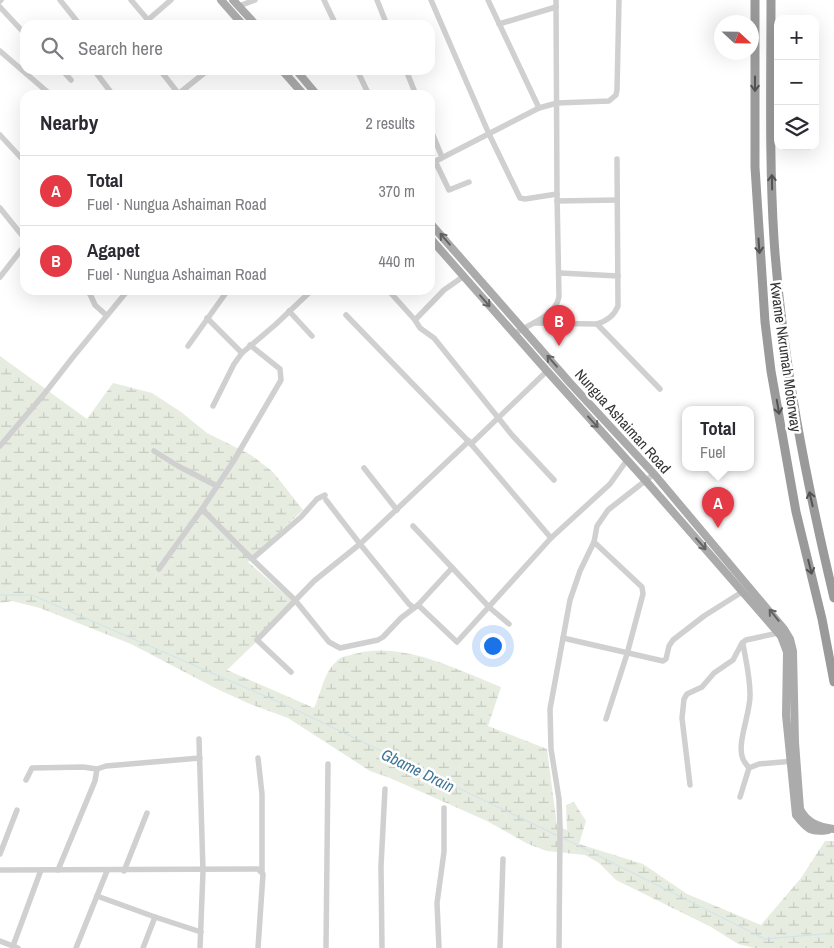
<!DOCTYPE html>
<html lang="en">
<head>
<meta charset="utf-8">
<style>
  :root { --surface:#fff; --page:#f2f2f3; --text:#2b2b33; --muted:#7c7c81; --line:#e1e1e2; --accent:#e63946 }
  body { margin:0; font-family:"Archivo Narrow",sans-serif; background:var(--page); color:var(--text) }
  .controls { position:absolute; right:15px; top:15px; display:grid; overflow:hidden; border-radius:10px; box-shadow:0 5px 20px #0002 }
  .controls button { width:45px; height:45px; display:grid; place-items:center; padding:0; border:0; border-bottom:1px solid var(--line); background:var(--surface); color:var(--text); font:25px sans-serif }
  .compass { position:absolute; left:714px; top:15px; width:45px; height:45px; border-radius:50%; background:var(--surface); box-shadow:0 5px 20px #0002; rotate:112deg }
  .you { position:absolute; left:492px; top:645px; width:18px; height:18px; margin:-12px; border:4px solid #fff; border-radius:50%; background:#1a73e8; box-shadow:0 0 0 8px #1a73e833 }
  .badge { display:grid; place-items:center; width:32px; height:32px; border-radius:50%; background:var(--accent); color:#fff; font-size:16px; font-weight:700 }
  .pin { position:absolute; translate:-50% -41px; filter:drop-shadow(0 1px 2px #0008) }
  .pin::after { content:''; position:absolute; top:26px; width:18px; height:15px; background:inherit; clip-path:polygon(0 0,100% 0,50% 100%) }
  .popup { position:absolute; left:682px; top:406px; width:72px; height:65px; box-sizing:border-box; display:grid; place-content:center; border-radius:10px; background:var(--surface); filter:drop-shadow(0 1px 4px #0005); font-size:16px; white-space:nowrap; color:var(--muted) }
  .popup b { font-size:19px; color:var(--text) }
  .popup::after { content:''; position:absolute; left:50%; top:100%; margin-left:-10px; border:10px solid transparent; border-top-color:var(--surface) }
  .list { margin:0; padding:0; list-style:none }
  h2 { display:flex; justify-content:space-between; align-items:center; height:65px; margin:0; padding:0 20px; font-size:21px }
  h2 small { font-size:16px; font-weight:400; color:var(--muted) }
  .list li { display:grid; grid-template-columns:32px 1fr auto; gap:15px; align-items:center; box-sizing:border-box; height:70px; padding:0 20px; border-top:1px solid var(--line) }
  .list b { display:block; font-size:19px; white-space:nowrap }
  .list p { margin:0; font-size:16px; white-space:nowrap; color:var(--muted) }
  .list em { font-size:16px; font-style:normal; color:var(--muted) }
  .icon { flex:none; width:28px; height:28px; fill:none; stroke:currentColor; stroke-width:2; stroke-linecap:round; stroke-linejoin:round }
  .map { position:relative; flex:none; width:834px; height:948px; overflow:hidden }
  .search { position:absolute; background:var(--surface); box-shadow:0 5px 20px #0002; left:20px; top:20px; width:415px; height:55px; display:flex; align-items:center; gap:12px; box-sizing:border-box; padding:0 18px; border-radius:15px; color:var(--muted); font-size:19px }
  .panel { position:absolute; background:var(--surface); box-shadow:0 5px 20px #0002; left:20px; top:90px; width:415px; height:205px; border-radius:15px }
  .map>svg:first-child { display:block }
</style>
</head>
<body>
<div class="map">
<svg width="834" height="948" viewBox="0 0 834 948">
  <defs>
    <pattern id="wetland-marsh" width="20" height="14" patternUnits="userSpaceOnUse" patternTransform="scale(1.25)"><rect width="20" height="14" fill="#e6ecdf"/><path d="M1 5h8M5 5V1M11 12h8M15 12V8" fill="none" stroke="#c6cbc0"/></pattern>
  </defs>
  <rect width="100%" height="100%" fill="#fff"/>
  <path fill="url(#wetland-marsh)" d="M0,356L87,419L113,383L152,393L181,412L207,433L251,455L273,472L303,510L248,562L296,604L227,670L314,708C322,692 323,673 337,661C340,657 346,656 351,655C399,639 456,669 501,687L488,726L547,749L557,826L567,830L566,805L574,802L586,821L579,844L643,864L687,894L761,925L801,878L825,841H834V948H754L738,944L711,927L616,880L599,863L585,855L547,851L528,844L487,821L390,778L370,771L288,718L250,704L217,689L131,644L40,608L12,601L0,603Z"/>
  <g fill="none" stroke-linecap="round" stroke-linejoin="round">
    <g stroke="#cfe2ee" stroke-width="1">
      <path d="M0,595H32L288,706L558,836"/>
      <path d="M561,837L765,939L834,933"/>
    </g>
    <g stroke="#d0d0d0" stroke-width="5.5">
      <path d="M60,0L80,25"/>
      <path d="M131,0L148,20"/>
      <path d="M324,0L336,25"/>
      <path d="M377,0L387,25"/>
      <path d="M431,0L489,134L520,198L525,199L557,194"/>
      <path d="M488,0L539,108"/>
      <path d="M0,1L1,0"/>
      <path d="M239,6L255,0"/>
      <path d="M0,7L25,34"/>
      <path d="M499,24L556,7"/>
      <path d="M142,25L171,0"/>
      <path d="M0,51L51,95"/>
      <path d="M62,70L71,80"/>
      <path d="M96,70L97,74L113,95"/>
      <path d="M160,70L178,93"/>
      <path d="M357,70L369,95"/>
      <path d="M406,70L416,95"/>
      <path d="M177,95L208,70"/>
      <path d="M430,128L442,157"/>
      <path d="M0,135L25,162"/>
      <path d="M435,161L449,190L469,182"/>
      <path d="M430,164L539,108L557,103L609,101L616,95L617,90L619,0"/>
      <path d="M557,201L617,200"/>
      <path d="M0,208L25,239"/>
      <path d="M560,273L618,276"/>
      <path d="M0,277L25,245"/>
      <path d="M84,290L90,294L95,305L106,315"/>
      <path d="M388,290L415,320L420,328L434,338L512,435L554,480"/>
      <path d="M289,311L312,336"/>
      <path d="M346,315L471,444L551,538L610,484L627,460"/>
      <path d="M207,318L242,353"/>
      <path d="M415,320L444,290L464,276"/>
      <path d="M534,323L597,324C607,321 614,316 618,306L617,159"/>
      <path d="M597,324L660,389"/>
      <path d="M514,334C529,324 555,316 559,297L557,194L556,0"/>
      <path d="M250,345L280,369L281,380L233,462L202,509L252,559"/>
      <path d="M188,346L228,290"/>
      <path d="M213,406L234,364L242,353L275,325L312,290"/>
      <path d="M471,444L547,371"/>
      <path d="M0,446L45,393L73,357L128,290"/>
      <path d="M154,451L178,466L217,486"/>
      <path d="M364,468L397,510"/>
      <path d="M325,495L317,499L301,517L252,559L295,600L329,642L340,648L378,640L383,637L401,618L418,605L452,568"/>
      <path d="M326,500L360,544L469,441"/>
      <path d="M413,526L490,608L509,624"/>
      <path d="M594,542L642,587L643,594L627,654L606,719"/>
      <path d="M159,569L202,509"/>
      <path d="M418,605L457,642L551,538"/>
      <path d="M563,638L663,661L666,659L669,646L673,640L704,616L742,592"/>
      <path d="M743,644C746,661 750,677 750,694C751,712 736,744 743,759C744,762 747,765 749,768"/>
      <path d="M291,672L257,640L314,581L360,544L409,604L414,608"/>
      <path d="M199,739L203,871L200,948"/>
      <path d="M258,758L262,794V871"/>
      <path d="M26,780L32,768L83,767L97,769"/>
      <path d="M690,785L682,718L684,699L687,694L702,687L714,673L733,660L742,643L746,640L778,633"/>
      <path d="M740,797L749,768L759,764L794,761"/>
      <path d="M0,854L17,810"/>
      <path d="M0,870L258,869L263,874L258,948"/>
      <path d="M58,870L95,781L97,769L106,766L200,758"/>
      <path d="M124,871L147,813"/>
      <path d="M97,896L155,917"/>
      <path d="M0,941L18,948"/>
      <path d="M13,946L41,870"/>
      <path d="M76,948L107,871"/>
      <path d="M143,948L155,917L201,932"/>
      <path d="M326,948L328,764"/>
      <path d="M382,948L381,866L385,789"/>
      <path d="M439,948L437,903L444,852V808"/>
      <path d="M500,948L503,859"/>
      <path d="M559,948L560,827L559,799L551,749L550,709L570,600L580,571L594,542L597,526L608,510L654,474"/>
    </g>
    <g stroke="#ababab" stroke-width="8">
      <path d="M221,0L243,25"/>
      <path d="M233,0L256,25"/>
      <path d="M282,70L304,95"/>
      <path d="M296,70L317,95"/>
      <path d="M430,223L571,384L654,474L784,629L790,639L793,651L795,742L800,809C807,823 819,827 834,829"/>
      <path d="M430,238L547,371L646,481L781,636L787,652L786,715L796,815C807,829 811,833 828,830"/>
    </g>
    <g stroke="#9a9a9a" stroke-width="9">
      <path d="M755,0V167L765,322L771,371L796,512L822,619L834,682"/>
      <path d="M771,0C771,80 769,160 774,239C782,360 806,480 834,598"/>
    </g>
  </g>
  <defs><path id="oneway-shaft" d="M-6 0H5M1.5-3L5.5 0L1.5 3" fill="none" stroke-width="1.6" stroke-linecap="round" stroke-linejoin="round" transform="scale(1.25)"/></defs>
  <g stroke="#525252">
    <use href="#oneway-shaft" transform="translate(755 84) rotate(90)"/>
    <use href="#oneway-shaft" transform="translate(772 182) rotate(-91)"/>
    <use href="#oneway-shaft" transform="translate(759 246) rotate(86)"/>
    <use href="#oneway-shaft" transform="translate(778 407) rotate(80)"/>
    <use href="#oneway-shaft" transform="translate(811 499) rotate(-103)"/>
    <use href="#oneway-shaft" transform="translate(810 567) rotate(76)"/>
  </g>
  <g stroke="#636363">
    <use href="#oneway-shaft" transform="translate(445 239) rotate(-131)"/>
    <use href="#oneway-shaft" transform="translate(485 301) rotate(49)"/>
    <use href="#oneway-shaft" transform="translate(552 361) rotate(-131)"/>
    <use href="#oneway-shaft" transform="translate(593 422) rotate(48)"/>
    <use href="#oneway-shaft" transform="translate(701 544) rotate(49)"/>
    <use href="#oneway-shaft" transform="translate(774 615) rotate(-129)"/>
  </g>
  <g text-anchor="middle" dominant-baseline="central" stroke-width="5" stroke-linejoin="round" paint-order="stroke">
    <g font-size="15" fill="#333" stroke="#fff">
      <text transform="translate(786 357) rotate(82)">Kwame Nkrumah Motorway</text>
      <text transform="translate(623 421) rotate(48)">Nungua Ashaiman Road</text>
    </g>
    <g font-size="16" font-style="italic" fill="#3f7597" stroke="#fff">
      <text transform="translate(418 770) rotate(26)">Gbame Drain</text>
    </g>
  </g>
</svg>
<div class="controls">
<button>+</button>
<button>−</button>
<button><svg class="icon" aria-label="layers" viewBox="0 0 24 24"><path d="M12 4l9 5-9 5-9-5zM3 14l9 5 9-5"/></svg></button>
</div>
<svg class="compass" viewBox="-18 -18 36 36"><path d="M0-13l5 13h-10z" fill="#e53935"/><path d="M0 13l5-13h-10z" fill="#7c7c81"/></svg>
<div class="you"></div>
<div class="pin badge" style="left:718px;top:528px">A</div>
<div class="popup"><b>Total</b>Fuel</div>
<div class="pin badge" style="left:559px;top:346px">B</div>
<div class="search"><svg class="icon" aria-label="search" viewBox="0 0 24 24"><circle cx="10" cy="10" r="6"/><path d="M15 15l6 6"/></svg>Search here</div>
<section class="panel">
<h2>Nearby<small>2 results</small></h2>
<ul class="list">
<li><span class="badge">A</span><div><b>Total</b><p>Fuel · Nungua Ashaiman Road</p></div><em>370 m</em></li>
<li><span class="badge">B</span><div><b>Agapet</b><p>Fuel · Nungua Ashaiman Road</p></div><em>440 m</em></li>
</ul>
</section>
</div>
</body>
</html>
